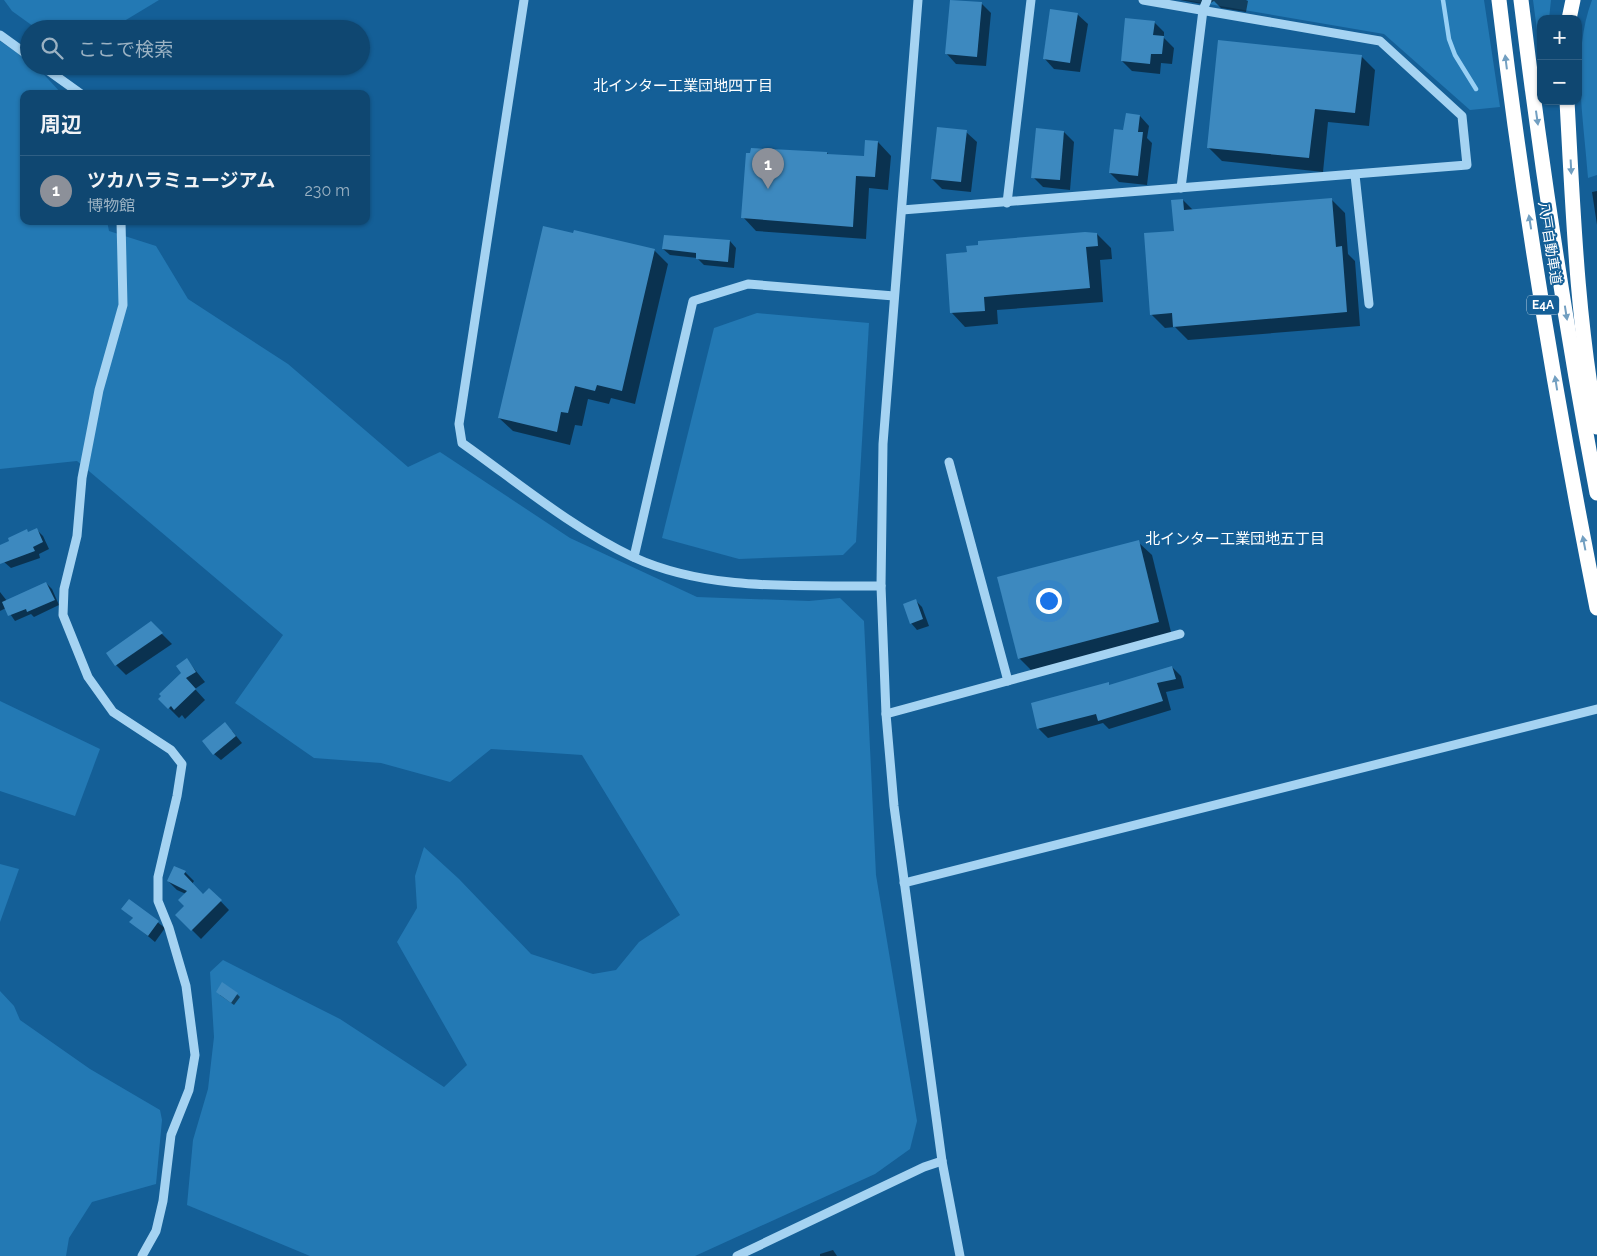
<!DOCTYPE html>
<html lang="ja">
<head>
<meta charset="utf-8">
<style>
  :root { --surface:#0f4771; --page:#1d5179; --text:#f1f3f6; --muted:#9bb2c3; --line:#2f5f84; --accent:#8c9099 }
  body { margin:0; font-family:Raleway,"Noto Sans JP",sans-serif; background:var(--page); color:var(--text) }
  .controls { position:absolute; right:15px; top:15px; display:grid; overflow:hidden; border-radius:10px; box-shadow:0 1px 4px #0004 }
  .controls button { width:45px; height:45px; display:grid; place-items:center; padding:0; border:0; border-bottom:1px solid var(--line); background:var(--surface); color:var(--text); font:25px sans-serif }
  .you { position:absolute; left:1048px; top:600px; width:18px; height:18px; margin:-12px; border:4px solid #fff; border-radius:50%; background:#1a73e8; box-shadow:0 0 0 8px #1a73e833 }
  .badge { display:grid; place-items:center; width:32px; height:32px; border-radius:50%; background:var(--accent); color:#fff; font-size:16px; font-weight:700 }
  .pin { position:absolute; translate:-50% -41px; filter:drop-shadow(0 1px 2px #0008) }
  .pin::after { content:''; position:absolute; top:26px; width:18px; height:15px; background:inherit; clip-path:polygon(0 0,100% 0,50% 100%) }
  .list { margin:0; padding:0; list-style:none }
  h2 { display:flex; justify-content:space-between; align-items:center; height:65px; margin:0; padding:0 20px; font-size:21px }
  h2 small { font-size:16px; font-weight:400; color:var(--muted) }
  .list li { display:grid; grid-template-columns:32px 1fr auto; gap:15px; align-items:center; box-sizing:border-box; height:70px; padding:0 20px; border-top:1px solid var(--line) }
  .list b { display:block; font-size:19px; white-space:nowrap }
  .list p { margin:0; font-size:16px; white-space:nowrap; color:var(--muted) }
  .list em { font-size:16px; font-style:normal; color:var(--muted) }
  .icon { flex:none; width:28px; height:28px; fill:none; stroke:currentColor; stroke-width:2; stroke-linecap:round; stroke-linejoin:round }
  .map { position:relative; flex:none; width:1597px; height:1256px; overflow:hidden }
  .search { position:absolute; background:var(--surface); box-shadow:0 1px 4px #0004; left:20px; top:20px; width:350px; height:55px; display:flex; align-items:center; gap:12px; box-sizing:border-box; padding:0 18px; border-radius:28px; color:var(--muted); font-size:19px }
  .panel { position:absolute; background:var(--surface); box-shadow:0 1px 4px #0004; left:20px; top:90px; width:350px; height:135px; border-radius:10px }
  .map>svg:first-child { display:block }
</style>
</head>
<body>
<div class="map">
<svg width="1597" height="1256" viewBox="0 0 1597 1256">
  <rect width="100%" height="100%" fill="#145f97"/>
  <g fill="#2379b4">
    <path d="M4,0H159L111,29H37L12,11Z"/>
    <path d="M1185,0H1484L1500,107L1470,110L1384,34Z"/>
    <path d="M1533,0H1551L1549,19H1541V37L1538,38Z"/>
    <path d="M1592,0H1597V175L1588,178C1584,119 1571,56 1592,0Z"/>
    <path d="M0,41L29,61V66H36L62,94H24V221H107L109,231L156,246L188,299L288,364L408,467L440,452L570,538L697,597L809,601L840,598L864,621L876,875L917,1121L910,1149L875,1174L695,1256H310L187,1205L193,1140L208,1089L214,1037L210,972L223,960L340,1019L444,1087L467,1065L397,942L417,908L415,876L424,847L459,879L531,954L593,974L616,970L639,942L680,915L582,755L491,749L450,782L381,763L314,758L235,703L283,635L77,461L0,469Z"/>
    <path d="M757,313L869,323L856,542L843,555L739,559L662,538L714,328Z"/>
    <path d="M0,701L100,749L75,816L0,791Z"/>
    <path d="M0,864L19,869L0,922Z"/>
    <path d="M0,991L14,1006L20,1020L90,1069L160,1110L162,1120L156,1184L92,1202L69,1238L66,1256H0Z"/>
  </g>
  <g fill="#0007">
    <path d="M1180,0H1246L1248,1L1246,12L1221,8L1214,1L1207,5Z"/>
    <path d="M981,3L991,13L986,66L956,64L946,53Z"/>
    <path d="M1077,14L1088,24L1080,72L1054,69L1044,58Z"/>
    <path d="M1154,22L1164,32V38L1174,48L1172,64L1161,63L1160,74L1132,71L1122,61Z"/>
    <path d="M1361,56L1375,70L1369,126L1328,122L1323,172L1222,161L1208,147Z"/>
    <path d="M1127,114L1140,116L1149,126L1147,138L1152,143L1147,185L1119,182L1110,173L1124,131Z"/>
    <path d="M966,132L977,142L971,192L942,189L932,179Z"/>
    <path d="M1064,132L1074,142L1070,190L1043,187L1033,177Z"/>
    <path d="M878,142L891,156L888,190L869,188L866,239L756,231L743,217L827,153L829,155L865,158Z"/>
    <path d="M1597,191V225L1592,192Z"/>
    <path d="M1331,199L1345,213L1348,254L1355,261L1360,326L1188,340L1175,327L1165,328L1151,314L1183,200L1193,210Z"/>
    <path d="M1097,234L1111,248L1112,259L1100,260L1103,302L997,310L998,324L965,327L952,313L947,255Z"/>
    <path d="M730,241L736,248L734,268L704,265L697,258L670,255L663,249Z"/>
    <path d="M654,250L668,264L635,404L611,398L609,404L588,399L582,426L575,425L570,445L513,431L499,418Z"/>
    <path d="M37,530L43,536L49,549L39,554L40,558L11,568L4,562L0,546Z"/>
    <path d="M1138,542L1152,555L1172,636L1033,672L1019,658Z"/>
    <path d="M46,583L52,589L59,605L34,617L31,614L15,621L6,608L0,611V592L7,601Z"/>
    <path d="M916,601L922,607L929,626L917,630L911,623Z"/>
    <path d="M151,623L172,644L126,675L116,665Z"/>
    <path d="M187,660L205,682L195,689L205,700L185,719L182,715L179,718L169,708L163,696L182,673Z"/>
    <path d="M1172,667L1181,676L1184,688L1166,692L1171,710L1109,729L1103,723L1048,738L1039,729L1032,704L1108,684L1110,686Z"/>
    <path d="M232,731L242,743L221,760L214,754Z"/>
    <path d="M185,872L194,881L192,884L203,895L209,889L229,910L201,939L177,915L185,906L186,894L177,890L168,881Z"/>
    <path d="M129,900L165,928L155,942L131,922L134,919L123,909Z"/>
    <path d="M237,994L240,997L234,1005L220,995Z"/>
    <path d="M833,1250L837,1256H820V1254Z"/>
  </g>
  <g fill="none" stroke-linecap="round" stroke-linejoin="round">
    <path stroke="#98d0f5" stroke-width="4.5" d="M1443,0L1449,39L1455,55L1476,89"/>
  </g>
  <g fill="#3d89bf">
    <path d="M950,0L982,2L977,57L945,54Z"/>
    <path d="M1050,9L1078,13L1070,63L1043,59Z"/>
    <path d="M1125,18L1155,21L1153,35L1164,36L1162,54H1151L1150,64L1121,61Z"/>
    <path d="M1218,40L1362,55L1355,113L1315,109L1309,158L1207,148Z"/>
    <path d="M1126,113L1140,115L1138,132H1143L1138,176L1109,173L1114,129L1123,130Z"/>
    <path d="M937,127L967,130L961,182L931,179Z"/>
    <path d="M1036,128L1064,131L1060,180L1031,178Z"/>
    <path d="M865,140L878,141L875,177L856,176L853,227L741,218L746,153H750L751,148L827,152V154L864,156Z"/>
    <path d="M1332,198L1336,247L1342,246L1347,312L1173,327L1172,313L1150,315L1144,233L1174,231L1171,200L1183,199L1184,210Z"/>
    <path d="M543,226L573,233L574,230L655,249L622,391L597,385L595,391L575,386L568,413L561,412L557,432L498,418Z"/>
    <path d="M1085,232L1097,233L1098,246L1086,247L1090,288L984,297L985,311L950,313L946,254L967,252L966,246L978,245V241Z"/>
    <path d="M664,235L730,240L728,262L696,259V253L662,249Z"/>
    <path d="M37,528L43,542L33,547L35,551L0,564V545L9,541L8,538L27,529L28,532Z"/>
    <path d="M1139,540L1159,622L1018,659L997,577Z"/>
    <path d="M46,582L55,600L27,612L26,609L8,616L2,602Z"/>
    <path d="M916,599L923,619L910,624L903,604Z"/>
    <path d="M151,621L163,633L115,666L106,653Z"/>
    <path d="M187,658L196,672L186,678L196,689L174,710L171,706L168,709L158,699L161,696L159,694L181,673L176,666Z"/>
    <path d="M1172,666L1176,679L1157,683L1163,701L1098,721L1096,714L1037,729L1031,703L1109,682V685Z"/>
    <path d="M225,722L236,736L213,755L202,741Z"/>
    <path d="M174,866L186,871L184,874L203,894L209,888L222,900L191,931L175,915L184,906L178,900L187,891L167,881Z"/>
    <path d="M129,899L159,921L148,936L129,922L133,918L121,909Z"/>
    <path d="M222,982L238,993L231,1003L216,992Z"/>
  </g>
  <g fill="none" stroke-linecap="round" stroke-linejoin="round">
    <g stroke="#a5d3f2" stroke-width="9">
      <path d="M524,0L459,424L462,443C517,482 572,528 633,557C709,592 799,585 881,586"/>
      <path d="M918,0L883,444L881,586L886,714L894,806L942,1161L960,1256"/>
      <path d="M0,35L29,56"/>
      <path d="M42,66L81,94"/>
      <path d="M1355,175L1369,304"/>
      <path d="M1181,188L1203,10L1207,0"/>
      <path d="M1007,203L1031,0"/>
      <path d="M902,210L1467,165L1462,116L1380,41L1143,0"/>
      <path d="M121,221L123,305L99,390L82,478L77,536L64,589L63,615L88,677L113,712L171,750L182,764L177,796L158,877V901L169,928L186,986L195,1055L189,1090L171,1135L163,1201L156,1231L142,1256"/>
      <path d="M949,462L1008,681"/>
      <path d="M634,557L693,301L748,284L894,296"/>
      <path d="M886,714L1180,634"/>
      <path d="M904,883L1597,709"/>
      <path d="M737,1256L924,1167L942,1161"/>
    </g>
    <g stroke="#fff" stroke-width="15">
      <path d="M1499,0C1523,204 1557,407 1597,608"/>
      <path d="M1521,0C1541,165 1566,330 1597,493"/>
      <path d="M1569,19L1573,0"/>
      <path d="M1567,101C1573,210 1577,320 1597,427"/>
    </g>
  </g>
  <defs><path id="oneway-solid" d="M-6-.8H1V-3.2L6.5 0L1 3.2V.8H-6Z" transform="scale(1.25)"/></defs>
  <g fill="#729fc1">
    <use href="#oneway-solid" transform="translate(1506 62) rotate(-97)"/>
    <use href="#oneway-solid" transform="translate(1537 118) rotate(82)"/>
    <use href="#oneway-solid" transform="translate(1571 167) rotate(87)"/>
    <use href="#oneway-solid" transform="translate(1530 222) rotate(-99)"/>
    <use href="#oneway-solid" transform="translate(1566 313) rotate(81)"/>
    <use href="#oneway-solid" transform="translate(1556 383) rotate(-99)"/>
    <use href="#oneway-solid" transform="translate(1584 543) rotate(-101)"/>
  </g>
  <g text-anchor="middle" dominant-baseline="central" stroke-width="4" stroke-linejoin="round" paint-order="stroke">
    <rect fill="#145f97" stroke="#b8cfe0" stroke-width="1" x="1527" y="295.5" width="32" height="19" rx="4"/>
    <g font-size="12" font-weight="bold" fill="#fff">
      <text x="1543" y="305">E4A</text>
    </g>
    <g font-size="14" fill="#fff" stroke="#145f97">
      <text transform="translate(1550 243) rotate(81)">八戸自動車道</text>
    </g>
    <g font-size="15" fill="#fff" stroke="#145f97">
      <text x="683" y="86">北インター工業団地四丁目</text>
      <text x="1235" y="539">北インター工業団地五丁目</text>
    </g>
  </g>
</svg>
<div class="controls">
<button>+</button>
<button>−</button>
</div>
<div class="you"></div>
<div class="pin badge" style="left:768px;top:189px">1</div>
<div class="search"><svg class="icon" aria-label="search" viewBox="0 0 24 24"><circle cx="10" cy="10" r="6"/><path d="M15 15l6 6"/></svg>ここで検索</div>
<section class="panel">
<h2>周辺<small></small></h2>
<ul class="list">
<li><span class="badge">1</span><div><b>ツカハラミュージアム</b><p>博物館</p></div><em>230 m</em></li>
</ul>
</section>
</div>
</body>
</html>
